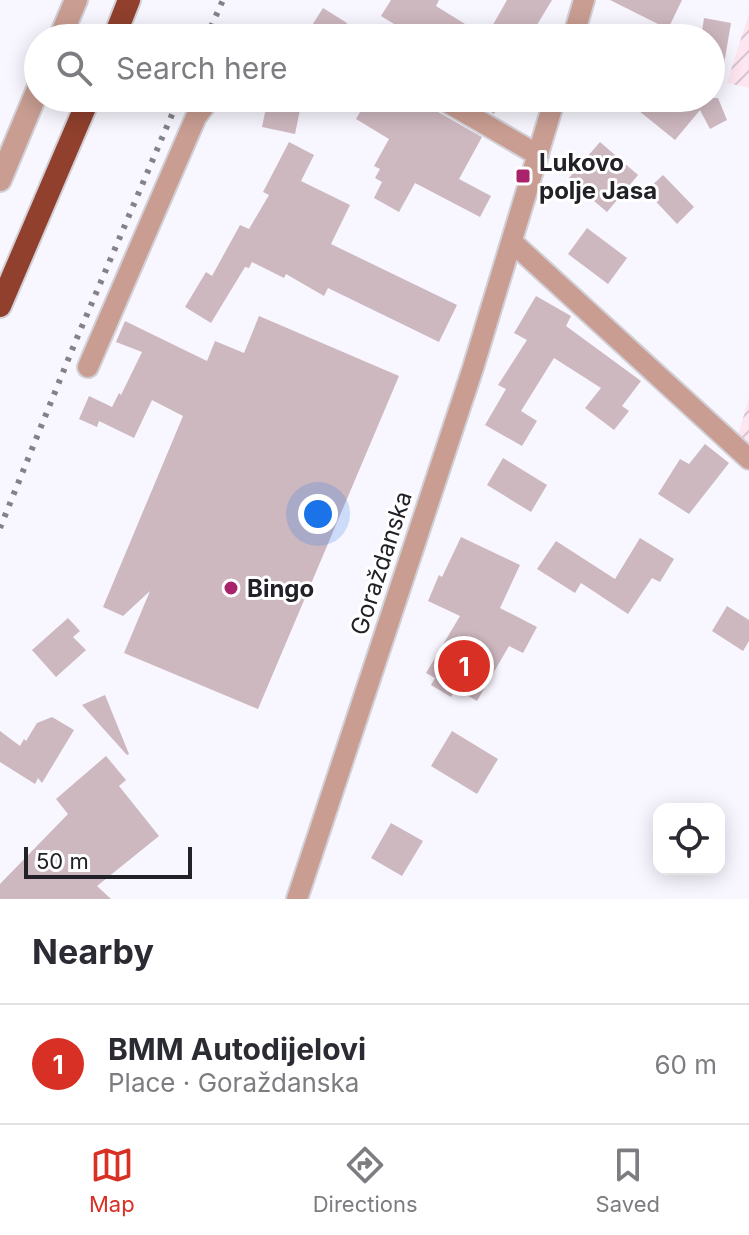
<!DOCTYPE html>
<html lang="en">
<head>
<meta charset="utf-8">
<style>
  :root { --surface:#fff; --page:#f2f2f3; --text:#2b2b33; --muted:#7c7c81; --line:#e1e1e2; --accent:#d93025 }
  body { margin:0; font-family:Inter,sans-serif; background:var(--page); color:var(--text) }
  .controls { position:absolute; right:24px; bottom:24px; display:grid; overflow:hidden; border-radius:16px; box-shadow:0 4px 20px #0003 }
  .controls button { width:72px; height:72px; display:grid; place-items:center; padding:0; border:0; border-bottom:2px solid var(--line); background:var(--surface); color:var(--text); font:40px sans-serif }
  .scale { position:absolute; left:24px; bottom:20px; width:168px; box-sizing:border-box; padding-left:8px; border:4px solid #232128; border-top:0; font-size:22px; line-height:28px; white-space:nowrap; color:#232128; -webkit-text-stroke:6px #fff; paint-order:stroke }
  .you { position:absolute; left:318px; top:514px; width:28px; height:28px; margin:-20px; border:6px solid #fff; border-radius:50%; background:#1a73e8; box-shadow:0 0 0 12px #1a73e833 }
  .badge { display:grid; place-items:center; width:52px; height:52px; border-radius:50%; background:var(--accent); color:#fff; font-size:26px; font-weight:700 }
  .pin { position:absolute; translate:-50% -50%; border:4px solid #fff; box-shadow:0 2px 8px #0006 }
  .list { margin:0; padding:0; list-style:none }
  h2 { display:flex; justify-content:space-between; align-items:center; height:104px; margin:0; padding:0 32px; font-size:34px }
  h2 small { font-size:26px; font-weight:400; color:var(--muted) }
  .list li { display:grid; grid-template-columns:52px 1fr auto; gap:24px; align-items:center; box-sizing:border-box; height:120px; padding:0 32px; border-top:2px solid var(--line) }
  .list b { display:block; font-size:30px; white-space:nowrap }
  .list p { margin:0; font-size:26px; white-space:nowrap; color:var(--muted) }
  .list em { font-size:26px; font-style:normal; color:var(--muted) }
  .icon { flex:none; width:44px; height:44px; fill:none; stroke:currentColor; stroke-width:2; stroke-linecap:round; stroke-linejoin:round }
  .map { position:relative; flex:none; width:749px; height:899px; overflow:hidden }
  .search { position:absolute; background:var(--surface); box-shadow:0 4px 20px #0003; left:24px; right:24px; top:24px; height:88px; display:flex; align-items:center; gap:20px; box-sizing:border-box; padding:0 28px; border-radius:44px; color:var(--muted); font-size:30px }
  .sheet { height:224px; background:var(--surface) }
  nav { display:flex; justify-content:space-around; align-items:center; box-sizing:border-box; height:112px; border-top:2px solid var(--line); background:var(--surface); font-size:22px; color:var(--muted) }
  nav a { display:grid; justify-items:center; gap:4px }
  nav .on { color:var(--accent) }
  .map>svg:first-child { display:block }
</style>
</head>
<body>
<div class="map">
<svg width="749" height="899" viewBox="0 0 749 899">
  <defs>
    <pattern id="industrial-furrows" width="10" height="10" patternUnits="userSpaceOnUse" patternTransform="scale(2)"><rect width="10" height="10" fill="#fee6f1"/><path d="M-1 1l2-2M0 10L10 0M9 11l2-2" fill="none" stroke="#d9c5cf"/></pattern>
  </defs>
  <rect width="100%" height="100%" fill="#f8f6fe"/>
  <g fill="url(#industrial-furrows)">
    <path d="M749,13V88L727,83Z"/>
    <path d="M749,398V449L737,438Z"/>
  </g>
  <g fill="#ceb8c0">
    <path d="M391,0H439L436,6L486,37L507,0H552L529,38H417L381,16Z"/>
    <path d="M610,0H682L668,29Z"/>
    <path d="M323,8L347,23L338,38H304Z"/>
    <path d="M704,18L731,23L721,82L711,81V38H701Z"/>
    <path d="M268,98H293L302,100L295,134L262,127Z"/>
    <path d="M368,98H427L428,104L433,109L482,137L459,179L491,196L480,217L415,183L399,212L374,198L382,182L375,178L380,169L374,166L389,139L356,119Z"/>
    <path d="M466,98H503L494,114Z"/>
    <path d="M623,98H718L727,120L710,129L700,110L675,140Z"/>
    <path d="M289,142L314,155L301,181L350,205L331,244L457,305L439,342L328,288L324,296L286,274L284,278L252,262L249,268L245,267L211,323L185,307L206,272L212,276L240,225L249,229L269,195L263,192Z"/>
    <path d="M600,142L638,175L607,212L568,179Z"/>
    <path d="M663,175L694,207L677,224L646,191Z"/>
    <path d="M587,228L627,258L608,284L568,254Z"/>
    <path d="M536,296L571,316L566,326L641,381L622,406L629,411L614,430L585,408L601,388L554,358L521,411L537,421L522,446L485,425L506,389L498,385L527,340L514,333Z"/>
    <path d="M259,316L399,376L258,709L124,653L150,591L123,616L103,607L183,416L152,400L134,438L99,421L97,427L79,419L89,396L112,407L119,393L121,395L142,352L116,342L125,321L207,361L215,341L244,353Z"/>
    <path d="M705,444L729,463L689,514L658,494L680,459L689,464Z"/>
    <path d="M503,458L547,485L531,512L487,485Z"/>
    <path d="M461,537L520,565L500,608L537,627L523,653L509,646L477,701L456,689L451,697L431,685L435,678L426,673L460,616L428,601L439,575L442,577Z"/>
    <path d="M640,538L674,559L660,582L652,578L628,614L581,583L575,593L537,569L556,541L615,579Z"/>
    <path d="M727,606L749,620V641L743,651L712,631Z"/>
    <path d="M68,618L80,631L73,637L86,650L56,677L32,650Z"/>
    <path d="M105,695L129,754L127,755L82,705Z"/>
    <path d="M52,717L74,730L42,783L38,778L35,784L0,762V731L20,746L24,739L26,741L37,723Z"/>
    <path d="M452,731L498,759L477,794L431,766Z"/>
    <path d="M106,756L126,780L119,786L159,836L97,886L111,899H0V884L68,814L56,799Z"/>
    <path d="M391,823L423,841L402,876L371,858Z"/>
  </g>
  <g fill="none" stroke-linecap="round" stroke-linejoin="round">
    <defs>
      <g id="minor">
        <path d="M573,38L584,0"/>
        <path d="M440,98L538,155"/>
        <path d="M512,242L749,459"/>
        <path d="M88,367L196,117L210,98"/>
        <path d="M297,899L473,368L555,98"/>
      </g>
      <g id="tertiary">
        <path d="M60,38L76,0"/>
        <path d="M0,180L38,89"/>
      </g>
      <g id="trunk">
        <path d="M114,38L129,0"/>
        <path d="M0,306L89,98"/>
      </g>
    </defs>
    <use href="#minor" stroke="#d2d0d7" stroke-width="24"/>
    <use href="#tertiary" stroke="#d2d0d7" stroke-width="26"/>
    <use href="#trunk" stroke="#d2d0d7" stroke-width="26"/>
    <use href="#minor" stroke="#c99d92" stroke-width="20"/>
    <use href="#tertiary" stroke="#c99d92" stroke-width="22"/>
    <use href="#trunk" stroke="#90402d" stroke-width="22"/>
    <g stroke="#848289" stroke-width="6" stroke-dasharray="4 8" stroke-linecap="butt">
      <path d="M206,38L223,0"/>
      <path d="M0,528L74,345L179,98"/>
    </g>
  </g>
  <g fill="#a8236c" stroke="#fff" stroke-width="3">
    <rect x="515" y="168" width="16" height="16" rx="4"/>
    <circle cx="231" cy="588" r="8"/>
  </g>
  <g text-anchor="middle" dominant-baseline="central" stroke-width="6" stroke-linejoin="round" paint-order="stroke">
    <g font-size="24" font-weight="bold" fill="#232128" stroke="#fff" text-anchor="start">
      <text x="539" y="162">Lukovo<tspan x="539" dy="28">polje Jasa</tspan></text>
      <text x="247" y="588">Bingo</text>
    </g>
    <g font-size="24" fill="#232128" stroke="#fff">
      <text transform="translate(381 563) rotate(-72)">Goraždanska</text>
    </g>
  </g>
</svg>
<div class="controls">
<button><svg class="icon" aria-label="locate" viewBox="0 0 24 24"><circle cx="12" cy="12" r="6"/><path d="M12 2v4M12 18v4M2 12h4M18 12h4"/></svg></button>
</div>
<div class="scale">50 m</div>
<div class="you"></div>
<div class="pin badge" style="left:464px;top:666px">1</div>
<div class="search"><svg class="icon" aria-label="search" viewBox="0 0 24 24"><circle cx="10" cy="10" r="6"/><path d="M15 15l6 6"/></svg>Search here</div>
</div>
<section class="sheet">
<h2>Nearby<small></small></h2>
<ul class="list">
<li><span class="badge">1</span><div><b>BMM Autodijelovi</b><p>Place · Goraždanska</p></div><em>60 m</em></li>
</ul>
</section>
<nav>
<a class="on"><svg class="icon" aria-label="map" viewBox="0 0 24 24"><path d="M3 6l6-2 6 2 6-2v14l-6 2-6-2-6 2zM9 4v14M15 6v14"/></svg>Map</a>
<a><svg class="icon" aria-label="directions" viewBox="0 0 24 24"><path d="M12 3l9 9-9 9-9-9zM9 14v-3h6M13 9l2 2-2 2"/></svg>Directions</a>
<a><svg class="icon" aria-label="saved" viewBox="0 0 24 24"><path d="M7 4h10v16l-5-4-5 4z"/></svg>Saved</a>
</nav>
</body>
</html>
